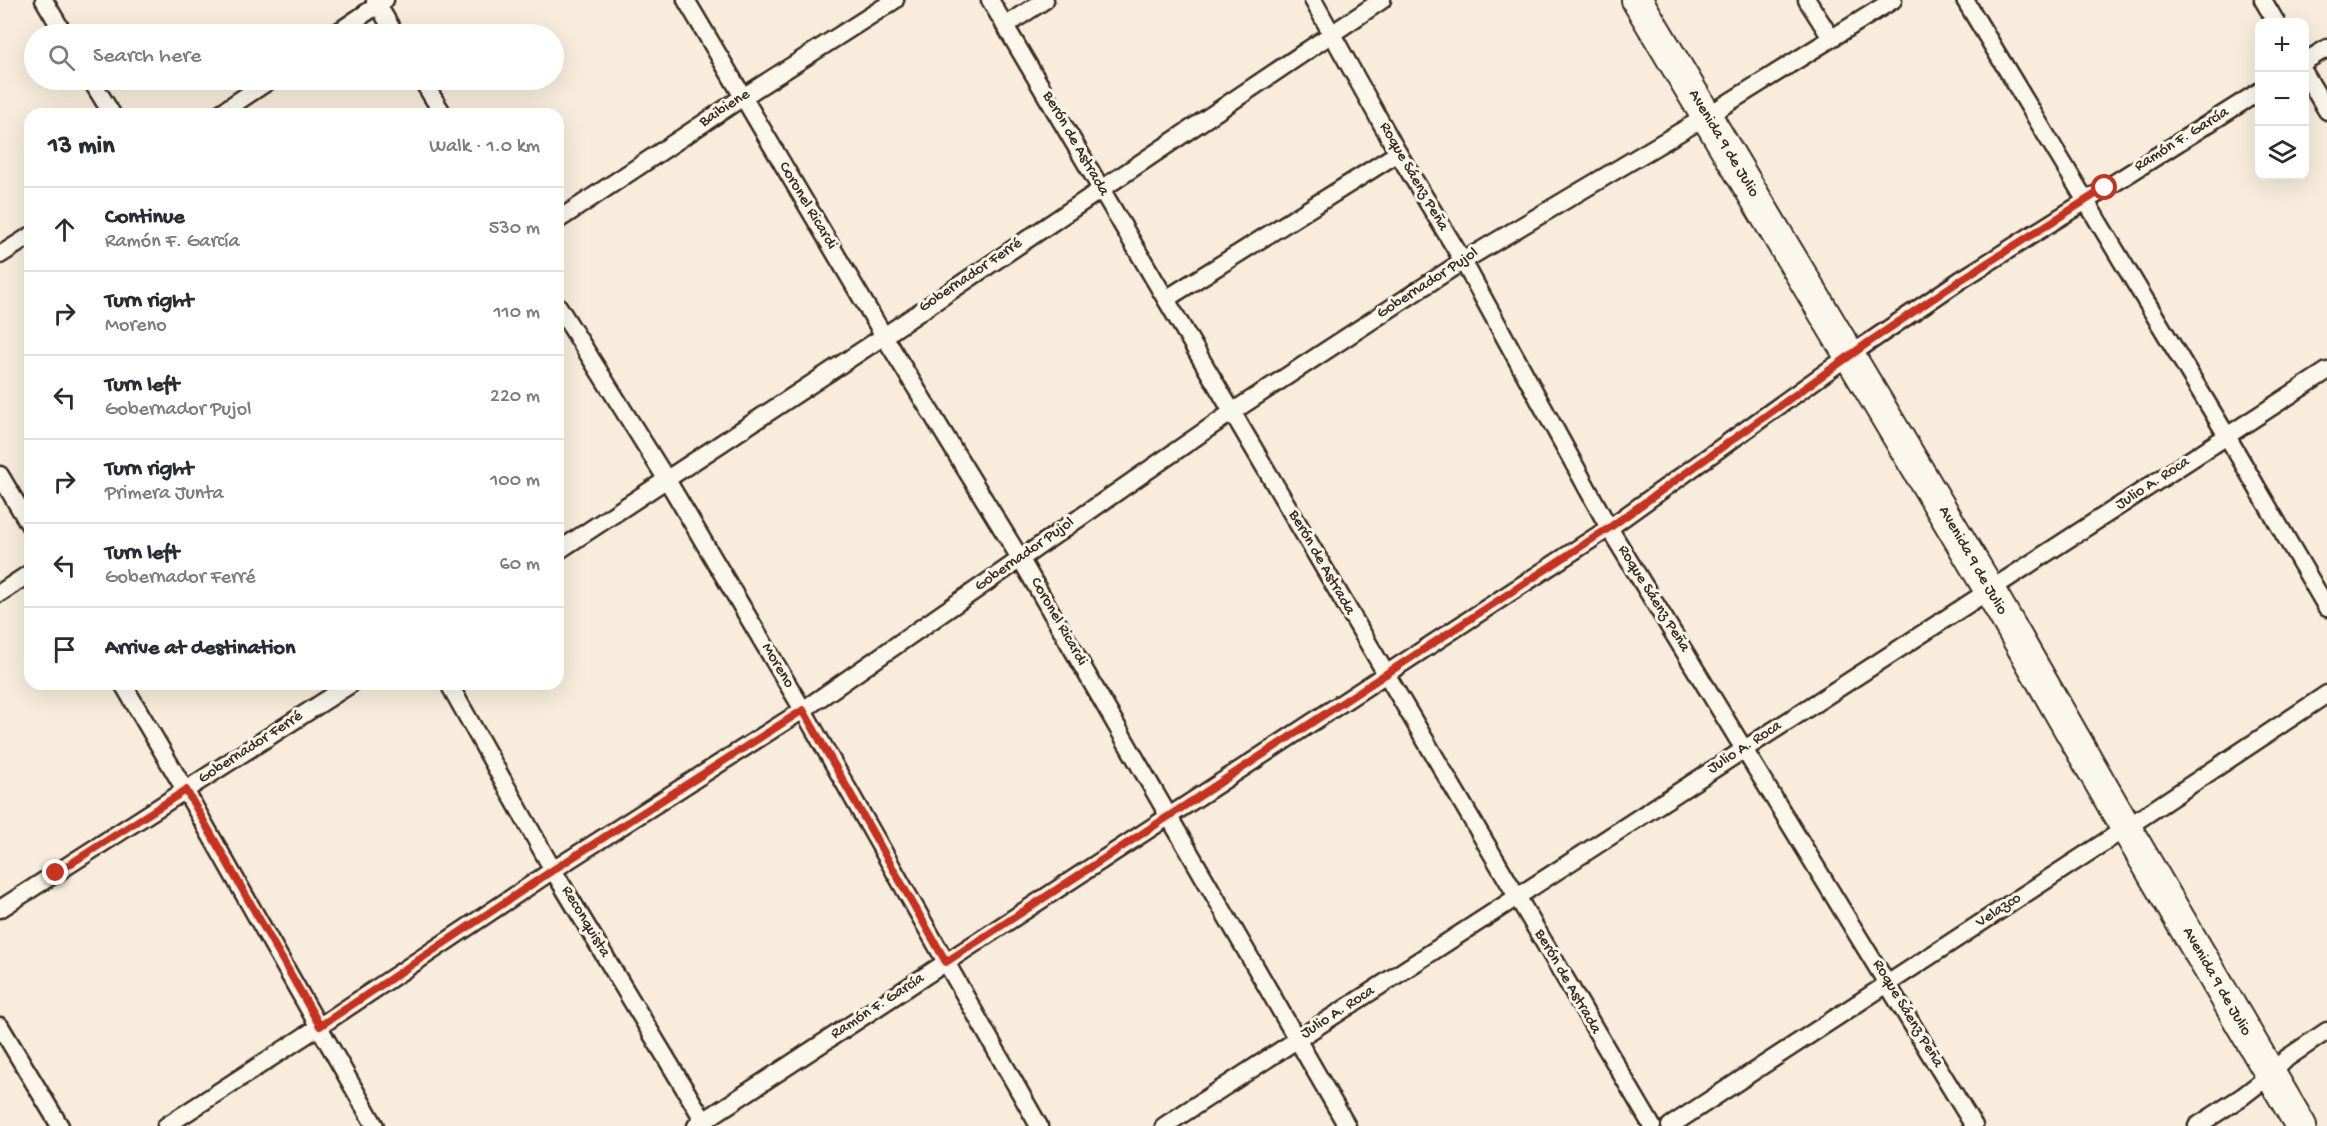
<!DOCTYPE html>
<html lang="en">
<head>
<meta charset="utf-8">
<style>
  :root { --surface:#fff; --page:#f2f2f3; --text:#2b2b33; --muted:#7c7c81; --line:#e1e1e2 }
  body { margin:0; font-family:"Gochi Hand",sans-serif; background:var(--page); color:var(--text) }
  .controls { position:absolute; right:18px; top:18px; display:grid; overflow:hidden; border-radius:12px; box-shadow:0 6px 24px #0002 }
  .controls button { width:54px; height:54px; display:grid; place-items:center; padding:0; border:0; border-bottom:2px solid var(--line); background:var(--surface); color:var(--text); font:30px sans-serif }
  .stop { position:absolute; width:18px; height:18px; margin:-14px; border:4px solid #c8321e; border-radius:50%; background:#fff }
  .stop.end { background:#c8321e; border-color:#fff; box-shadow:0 2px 6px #0008 }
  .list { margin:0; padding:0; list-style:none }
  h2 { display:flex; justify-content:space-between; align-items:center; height:78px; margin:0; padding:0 24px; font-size:26px }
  h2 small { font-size:20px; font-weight:400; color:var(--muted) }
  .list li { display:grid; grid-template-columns:39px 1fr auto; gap:18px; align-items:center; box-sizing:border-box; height:84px; padding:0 24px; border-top:2px solid var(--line) }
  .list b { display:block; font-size:22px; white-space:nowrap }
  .list p { margin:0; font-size:20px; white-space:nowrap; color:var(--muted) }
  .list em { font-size:20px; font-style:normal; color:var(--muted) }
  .icon { flex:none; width:33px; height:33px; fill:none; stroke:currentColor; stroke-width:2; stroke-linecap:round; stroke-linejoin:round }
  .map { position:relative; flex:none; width:2327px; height:1126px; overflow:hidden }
  .search { position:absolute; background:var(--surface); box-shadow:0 6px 24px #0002; left:24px; top:24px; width:540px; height:66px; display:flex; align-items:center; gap:15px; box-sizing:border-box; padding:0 21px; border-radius:33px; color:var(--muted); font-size:22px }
  .panel { position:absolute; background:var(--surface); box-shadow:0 6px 24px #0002; left:24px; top:108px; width:540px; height:582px; border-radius:18px }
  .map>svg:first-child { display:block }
</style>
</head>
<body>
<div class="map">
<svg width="2327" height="1126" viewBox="0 0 2327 1126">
  <rect width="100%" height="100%" fill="#f8eddc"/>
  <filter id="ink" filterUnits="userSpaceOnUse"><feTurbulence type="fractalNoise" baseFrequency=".0167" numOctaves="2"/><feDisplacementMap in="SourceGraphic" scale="12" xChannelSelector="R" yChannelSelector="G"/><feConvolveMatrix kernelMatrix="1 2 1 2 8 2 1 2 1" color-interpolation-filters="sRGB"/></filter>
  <g filter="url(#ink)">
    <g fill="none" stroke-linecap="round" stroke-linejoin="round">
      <defs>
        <g id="street">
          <path d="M44,0L64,34"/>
          <path d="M375,0L395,34"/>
          <path d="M686,0L884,336L1020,558L1347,1126"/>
          <path d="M990,0L1652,1126"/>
          <path d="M1313,0L1398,153L1463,261L1609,528L1974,1126"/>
          <path d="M1807,0L1831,38"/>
          <path d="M1965,0L2227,436L2327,608"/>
          <path d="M2263,0L2276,22"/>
          <path d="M1005,26L1045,0"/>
          <path d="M335,34L385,0"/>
          <path d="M2304,62L2327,48"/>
          <path d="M2304,72L2327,111"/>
          <path d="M91,80L112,114"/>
          <path d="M422,80L443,114"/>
          <path d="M219,114L270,80"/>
          <path d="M558,220L743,97L895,0"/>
          <path d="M0,255L30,236"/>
          <path d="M1166,299L1398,153"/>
          <path d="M558,306L667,480L803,710L1039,1126"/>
          <path d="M0,475L30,526"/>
          <path d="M558,551L884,336L1382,0"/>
          <path d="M0,593L30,573"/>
          <path d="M123,684L185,790L375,1126"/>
          <path d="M449,684L553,870L707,1126"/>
          <path d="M0,909L351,684"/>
          <path d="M0,1026L60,1126"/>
          <path d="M166,1126L320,1026L553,870L803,710L1232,412L1463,261L1707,116L1893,0"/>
          <path d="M696,1126L1609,528L1850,355L1959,281L2260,91"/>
          <path d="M1164,1126L2327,371"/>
          <path d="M1670,1126L2126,828L2327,694"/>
          <path d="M2197,1126L2243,1096L2270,1075L2287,1058L2327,1031"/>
        </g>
        <path id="highway" d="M1637,0L1989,589L2126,828L2301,1126"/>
      </defs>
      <use href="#street" stroke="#3b2a1e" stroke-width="21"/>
      <use href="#highway" stroke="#3b2a1e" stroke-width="34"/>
      <use href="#street" stroke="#fbf7ec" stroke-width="16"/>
      <use href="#highway" stroke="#fbf7ec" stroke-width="30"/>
    </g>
  </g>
  <g fill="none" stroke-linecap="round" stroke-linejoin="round" filter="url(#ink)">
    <path stroke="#c8321e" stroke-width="8" d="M56,873L186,790L320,1026L553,870L803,710L946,962L1609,528L1869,342L1959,281L2105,188"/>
  </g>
  <g text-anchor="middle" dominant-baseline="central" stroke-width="6" stroke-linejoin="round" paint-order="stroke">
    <g font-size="16" fill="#3b2a1e" stroke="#fbf7ec">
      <text transform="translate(725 109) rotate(-33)">Baibiene</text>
      <text transform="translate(2182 140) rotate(-32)">Ramón F. García</text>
      <text transform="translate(1075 144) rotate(60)">Berón de Astrada</text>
      <text transform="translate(1723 144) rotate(59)">Avenida 9 de Julio</text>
      <text transform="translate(1413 177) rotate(60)">Roque Sáenz Peña</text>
      <text transform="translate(807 206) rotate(59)">Coronel Ricardi</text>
      <text transform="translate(971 276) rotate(-34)">Gobernador Ferré</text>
      <text transform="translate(1428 284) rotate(-33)">Gobernador Pujol</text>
      <text transform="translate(2153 484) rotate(-33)">Julio A. Roca</text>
      <text transform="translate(1025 555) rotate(-35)">Gobernador Pujol</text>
      <text transform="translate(1972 561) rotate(60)">Avenida 9 de Julio</text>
      <text transform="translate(1321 563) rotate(60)">Berón de Astrada</text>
      <text transform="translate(1653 599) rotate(58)">Roque Sáenz Peña</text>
      <text transform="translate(1058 622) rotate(60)">Coronel Ricardi</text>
      <text transform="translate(777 666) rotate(59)">Moreno</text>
      <text transform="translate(251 748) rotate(-33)">Gobernador Ferré</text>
      <text transform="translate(1745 748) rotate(-33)">Julio A. Roca</text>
      <text transform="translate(1999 911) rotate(-33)">Velazco</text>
      <text transform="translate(585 922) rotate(59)">Reconquista</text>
      <text transform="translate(1567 982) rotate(60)">Berón de Astrada</text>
      <text transform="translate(2216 982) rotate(60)">Avenida 9 de Julio</text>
      <text transform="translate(878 1007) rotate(-33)">Ramón F. García</text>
      <text transform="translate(1338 1013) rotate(-33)">Julio A. Roca</text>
      <text transform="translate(1907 1014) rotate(59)">Roque Sáenz Peña</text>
    </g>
  </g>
</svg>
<div class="controls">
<button>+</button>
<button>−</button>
<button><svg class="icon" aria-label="layers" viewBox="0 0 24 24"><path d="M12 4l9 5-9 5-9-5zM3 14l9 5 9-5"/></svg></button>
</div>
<div class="stop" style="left:2105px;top:188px"></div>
<div class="stop end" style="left:56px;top:873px"></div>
<div class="search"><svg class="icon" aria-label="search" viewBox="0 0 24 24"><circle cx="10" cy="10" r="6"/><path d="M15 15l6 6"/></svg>Search here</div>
<section class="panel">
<h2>13 min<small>Walk · 1.0 km</small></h2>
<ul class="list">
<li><svg class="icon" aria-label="ahead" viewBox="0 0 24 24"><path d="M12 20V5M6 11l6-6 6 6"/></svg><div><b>Continue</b><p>Ramón F. García</p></div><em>530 m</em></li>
<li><svg class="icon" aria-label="right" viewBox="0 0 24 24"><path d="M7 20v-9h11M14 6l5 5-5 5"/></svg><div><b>Turn right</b><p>Moreno</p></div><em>110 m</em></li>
<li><svg class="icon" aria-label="left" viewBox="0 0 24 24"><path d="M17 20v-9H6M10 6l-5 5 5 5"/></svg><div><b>Turn left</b><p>Gobernador Pujol</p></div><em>220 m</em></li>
<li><svg class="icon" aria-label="right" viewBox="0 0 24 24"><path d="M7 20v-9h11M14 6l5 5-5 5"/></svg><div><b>Turn right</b><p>Primera Junta</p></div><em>100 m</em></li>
<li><svg class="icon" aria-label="left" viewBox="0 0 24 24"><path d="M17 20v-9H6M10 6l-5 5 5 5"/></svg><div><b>Turn left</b><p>Gobernador Ferré</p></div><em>60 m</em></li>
<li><svg class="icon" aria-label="arrive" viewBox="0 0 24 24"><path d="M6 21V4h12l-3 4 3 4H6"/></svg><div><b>Arrive at destination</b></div></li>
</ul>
</section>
</div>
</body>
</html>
